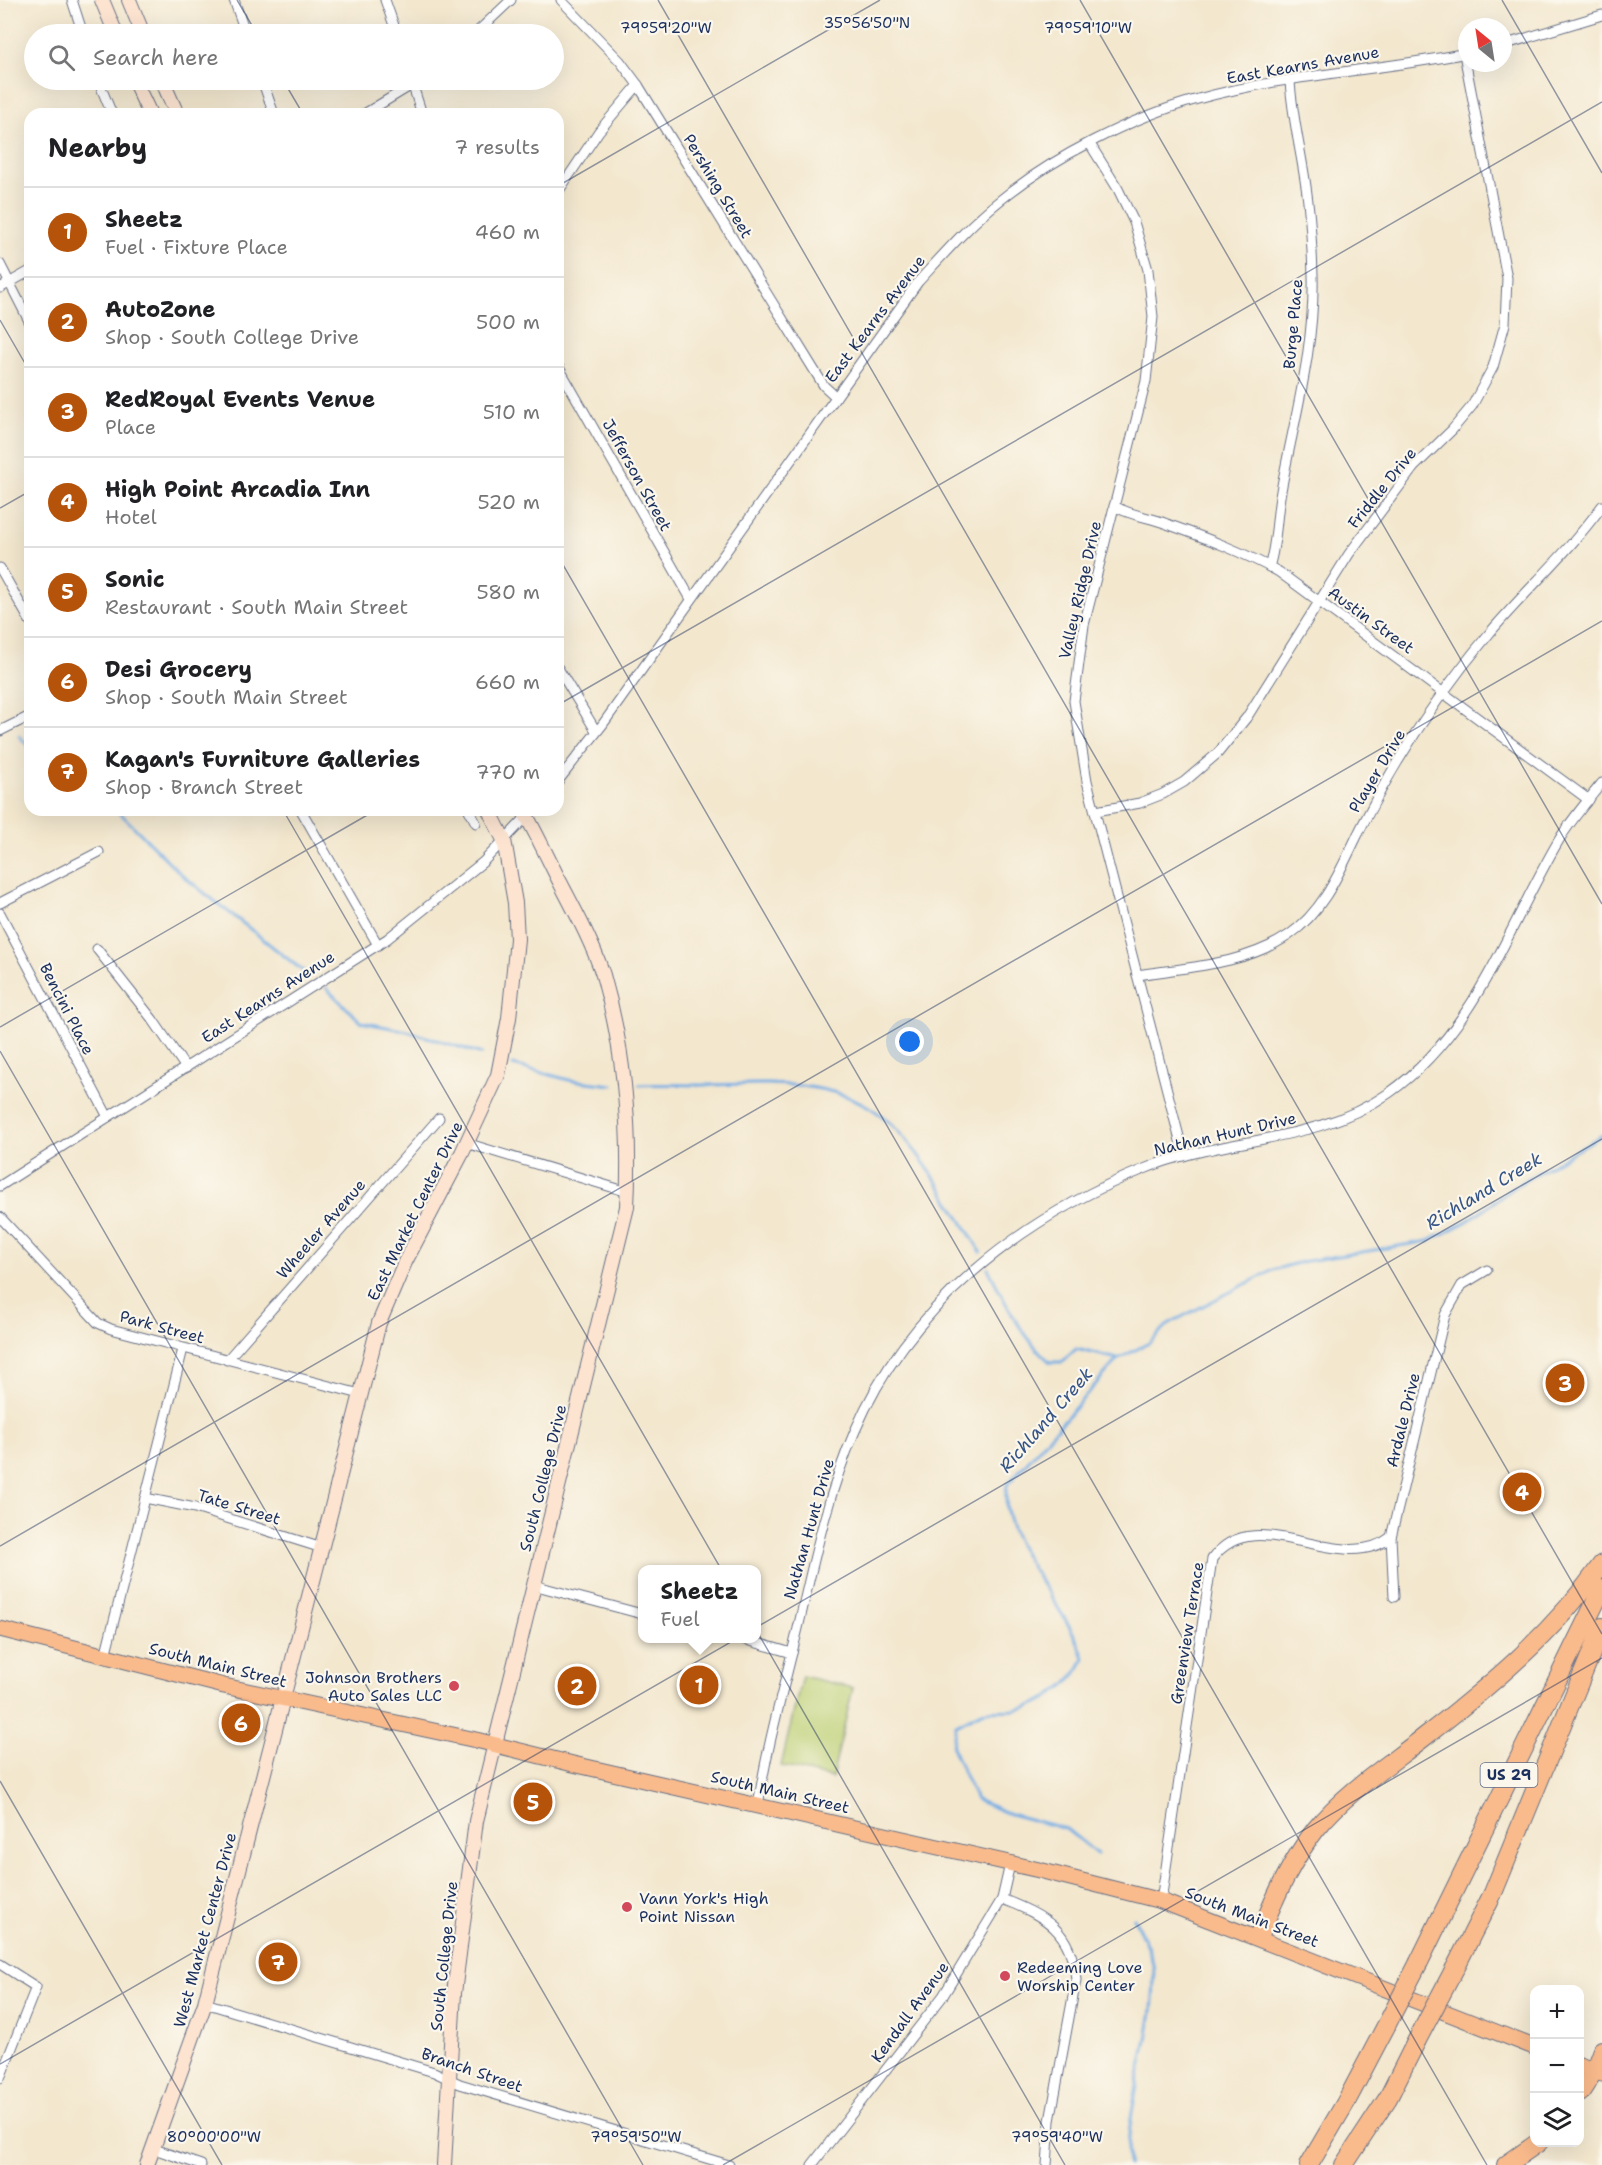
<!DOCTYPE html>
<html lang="en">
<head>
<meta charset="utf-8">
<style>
  :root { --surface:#fff; --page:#f2f2f2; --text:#202124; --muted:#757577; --line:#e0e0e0; --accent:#b45309 }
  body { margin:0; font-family:"Shantell Sans",sans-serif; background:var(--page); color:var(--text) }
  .controls { position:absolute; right:18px; bottom:18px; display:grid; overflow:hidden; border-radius:12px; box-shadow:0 6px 24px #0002 }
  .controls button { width:54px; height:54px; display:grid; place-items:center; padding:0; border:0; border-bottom:2px solid var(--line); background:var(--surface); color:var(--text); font:30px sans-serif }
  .compass { position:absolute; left:1458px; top:18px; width:54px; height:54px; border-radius:50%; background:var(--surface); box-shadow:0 6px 24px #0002; rotate:330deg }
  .you { position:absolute; left:910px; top:1042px; width:21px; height:21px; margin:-15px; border:4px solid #fff; border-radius:50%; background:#1a73e8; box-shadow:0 0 0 9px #1a73e833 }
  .badge { display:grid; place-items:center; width:39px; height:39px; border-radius:50%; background:var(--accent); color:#fff; font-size:20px; font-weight:700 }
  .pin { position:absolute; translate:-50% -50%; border:3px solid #fff; box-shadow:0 2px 6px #0006 }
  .popup { position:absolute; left:638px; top:1565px; width:123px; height:78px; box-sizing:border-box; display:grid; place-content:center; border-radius:12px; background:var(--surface); filter:drop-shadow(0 2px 4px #0005); font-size:20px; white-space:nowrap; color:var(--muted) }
  .popup b { font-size:22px; color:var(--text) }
  .popup::after { content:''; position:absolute; left:50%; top:100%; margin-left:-12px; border:12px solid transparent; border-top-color:var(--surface) }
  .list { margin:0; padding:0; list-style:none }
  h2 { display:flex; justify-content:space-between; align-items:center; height:78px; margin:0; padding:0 24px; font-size:26px }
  h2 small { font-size:20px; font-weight:400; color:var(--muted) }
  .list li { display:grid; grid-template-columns:39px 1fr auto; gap:18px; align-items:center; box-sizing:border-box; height:90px; padding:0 24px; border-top:2px solid var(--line) }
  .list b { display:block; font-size:22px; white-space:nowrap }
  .list p { margin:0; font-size:20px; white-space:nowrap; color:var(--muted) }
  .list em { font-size:20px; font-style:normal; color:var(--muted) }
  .icon { flex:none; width:33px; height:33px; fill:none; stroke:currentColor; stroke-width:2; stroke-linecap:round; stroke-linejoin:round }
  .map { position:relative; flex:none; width:1602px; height:2165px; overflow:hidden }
  .search { position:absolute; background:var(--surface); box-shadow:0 6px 24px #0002; left:24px; top:24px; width:540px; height:66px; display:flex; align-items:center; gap:15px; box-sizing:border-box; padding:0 21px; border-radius:33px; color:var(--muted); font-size:22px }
  .panel { position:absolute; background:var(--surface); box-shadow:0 6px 24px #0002; left:24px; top:108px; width:540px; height:708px; border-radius:18px }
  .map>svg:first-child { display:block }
</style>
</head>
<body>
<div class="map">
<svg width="1602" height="2165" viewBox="0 0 1602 2165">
  <rect width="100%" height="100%" fill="#fbf7ec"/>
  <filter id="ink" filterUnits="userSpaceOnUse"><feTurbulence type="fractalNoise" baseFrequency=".0167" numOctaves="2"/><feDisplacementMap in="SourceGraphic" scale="12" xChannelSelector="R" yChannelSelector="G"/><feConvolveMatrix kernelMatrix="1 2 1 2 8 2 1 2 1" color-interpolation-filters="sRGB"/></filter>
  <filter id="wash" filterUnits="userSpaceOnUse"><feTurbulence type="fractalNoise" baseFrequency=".008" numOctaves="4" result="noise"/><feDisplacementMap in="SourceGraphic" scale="24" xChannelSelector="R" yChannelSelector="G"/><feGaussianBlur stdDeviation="1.35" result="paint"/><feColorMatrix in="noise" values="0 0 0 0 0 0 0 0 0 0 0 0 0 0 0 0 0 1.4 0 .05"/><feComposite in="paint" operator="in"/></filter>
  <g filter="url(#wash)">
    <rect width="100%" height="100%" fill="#f3e7ce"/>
    <path fill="#bbcf72" stroke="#6b7f68" stroke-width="1.5" d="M802,1676L853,1688L832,1778L781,1766Z"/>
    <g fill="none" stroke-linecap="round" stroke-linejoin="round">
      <g stroke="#75ade4" stroke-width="3">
        <path d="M19,736L30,747"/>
        <path d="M117,810L183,876L307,974"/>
        <path d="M326,988L361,1022L407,1031L482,1054"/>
        <path d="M513,1065L569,1080L613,1085"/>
        <path d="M639,1085C661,1084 684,1085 707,1085C767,1084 841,1077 889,1122C925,1155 954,1211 981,1252"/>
        <path d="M988,1268C1005,1303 1021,1336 1050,1362H1062L1076,1349L1118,1359"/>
        <path d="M1097,1854L1066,1829L1010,1814L976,1800L952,1747L956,1725C965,1721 976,1713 986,1711C996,1710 1006,1711 1015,1710C1042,1706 1075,1683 1084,1658C1067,1604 996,1542 1007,1485L1118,1359L1149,1343L1170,1323L1273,1270L1301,1262L1429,1241L1466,1222L1516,1186L1602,1135"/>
        <path d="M1128,2165C1126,2113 1145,2062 1152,2010C1153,1995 1156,1976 1152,1960C1148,1946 1140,1931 1134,1918"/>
      </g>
    </g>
  </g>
  <g filter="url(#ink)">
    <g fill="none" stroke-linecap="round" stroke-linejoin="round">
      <defs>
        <g id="street">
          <path d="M72,0L83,34"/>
          <path d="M234,0L246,34"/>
          <path d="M385,0L397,34"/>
          <path d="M561,0L620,61L638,85L824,386L836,397"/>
          <path d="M475,34L511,0"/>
          <path d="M1503,45L1602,15"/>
          <path d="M98,80L112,114"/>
          <path d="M262,80L274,114"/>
          <path d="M411,80L422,114"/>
          <path d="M364,114L420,80"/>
          <path d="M1090,144L1118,189L1134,222L1148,270L1153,317L1146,381L1084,625L1074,701L1087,781L1184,1156"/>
          <path d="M558,192L599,131L638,85"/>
          <path d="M0,264L30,323"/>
          <path d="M0,288L30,271"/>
          <path d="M558,366L691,599"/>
          <path d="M1114,506C1131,516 1150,517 1167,524C1206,538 1243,552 1279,572L1589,800"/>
          <path d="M1269,567C1277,542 1276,517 1281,491C1294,419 1315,349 1313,275C1312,244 1310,211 1305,180C1300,147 1292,114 1290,81"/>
          <path d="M0,568L30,621"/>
          <path d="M558,668L596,731"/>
          <path d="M0,731L30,716"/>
          <path d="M558,781L603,724L918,282C943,255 968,226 998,202C1051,158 1132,117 1198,99C1286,74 1378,71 1467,53"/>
          <path d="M301,810L378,945"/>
          <path d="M469,810L476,823"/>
          <path d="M1096,811L1140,803L1163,794L1184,782L1218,753L1247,717L1349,554L1414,467L1452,430L1472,406L1493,367L1505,324L1507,278L1464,54"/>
          <path d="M0,903L99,852"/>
          <path d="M0,913L108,1117"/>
          <path d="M97,949L153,1020L186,1068"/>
          <path d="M1137,975C1188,967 1245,965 1289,935C1327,909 1343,863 1363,824C1397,757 1440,692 1488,635C1525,591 1568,553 1602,506"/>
          <path d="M466,1143L628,1192"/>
          <path d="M0,1186L387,939L483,862L533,810"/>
          <path d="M0,1217L98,1323L111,1329L360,1394"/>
          <path d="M227,1360L439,1118"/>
          <path d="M145,1498L195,1508L322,1548"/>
          <path d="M533,1585L642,1614"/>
          <path d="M1394,1597L1391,1537L1445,1315L1462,1285L1487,1270"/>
          <path d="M740,1638L792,1653"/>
          <path d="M105,1656L183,1349"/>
          <path d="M758,1806C767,1744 785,1684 799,1624C814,1559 828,1493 855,1431C908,1306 1020,1219 1144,1169C1224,1136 1315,1145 1389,1093C1476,1032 1507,928 1559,840C1571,820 1587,801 1602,783"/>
          <path d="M1002,1899C1045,1916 1072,1930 1076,1980L1050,2121L1047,2165"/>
          <path d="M1161,1901L1212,1559C1255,1499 1340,1578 1391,1537"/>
          <path d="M0,1964L36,1987L0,2078"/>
          <path d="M205,2003L434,2072L460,2084L729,2165"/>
          <path d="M154,2149L201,2165"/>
          <path d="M812,2165L943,1996L1002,1899L1010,1864"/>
        </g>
        <g id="secondary">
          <path d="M102,0L116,34"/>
          <path d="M129,0L143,34"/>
          <path d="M134,80L150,114"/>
          <path d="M162,80L177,114"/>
          <path d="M147,2165L205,2003L379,1323L405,1262L462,1153L498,1075L509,1018L517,939L515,903L504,840L489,810"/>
          <path d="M444,2165L454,1993L476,1821L627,1207C631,1128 625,1052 603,975C593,944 576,913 561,884C548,859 537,834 523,810"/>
        </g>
        <g id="primary">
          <path d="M0,1629L224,1686L476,1740L573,1764L1039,1870L1161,1901L1534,2047"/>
          <path d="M1580,2065L1602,2074"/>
        </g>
        <g id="highway">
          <path d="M1259,1937C1273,1900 1291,1861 1316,1829C1345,1793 1387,1766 1423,1738C1490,1686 1553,1634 1602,1564"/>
          <path d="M1419,1962L1602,1589"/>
          <path d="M1455,1968L1493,1893L1602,1627"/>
          <path d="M1580,2093L1594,2071L1602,2050"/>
          <path d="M1309,2165L1346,2102L1386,2026"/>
          <path d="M1344,2165L1388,2098L1416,2042"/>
          <path d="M1506,2165L1539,2142"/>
        </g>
      </defs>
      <use href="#street" stroke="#676f85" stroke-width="11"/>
      <use href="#secondary" stroke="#676f85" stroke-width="16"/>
      <use href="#primary" stroke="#676f85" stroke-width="17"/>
      <use href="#highway" stroke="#676f85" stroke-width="20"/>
      <use href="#street" stroke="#fff" stroke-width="9"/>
      <use href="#secondary" stroke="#fde4d1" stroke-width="14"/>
      <use href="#primary" stroke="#fabb8c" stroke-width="15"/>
      <use href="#highway" stroke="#fabb8c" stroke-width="18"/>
      <defs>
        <g id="highway-bridge">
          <path d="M1386,2026L1419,1962"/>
          <path d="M1416,2042L1455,1968"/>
        </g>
      </defs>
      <use href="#highway-bridge" stroke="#676f85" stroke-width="20" stroke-linecap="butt"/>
      <use href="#highway-bridge" stroke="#fabb8c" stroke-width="18"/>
    </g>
  </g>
  <path fill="none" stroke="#1b2f5e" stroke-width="1.5" stroke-opacity="0.45" d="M237,0L257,34M658,0L1602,1634M1080,0L1602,904M1502,0L1602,173M283,80L303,114M558,186L880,0M0,320L30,372M0,508L30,491M558,556L1487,2165M558,705L1602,102M283,810L1065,2165M0,1027L376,810M0,1051L643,2165M0,1546L1602,621M0,1781L222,2165M0,2064L1602,1139M723,2165L1602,1658"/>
  <g fill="#d1495b" stroke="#fbf7ec" stroke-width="2">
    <circle cx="454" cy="1686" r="6"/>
    <circle cx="627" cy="1907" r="6"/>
    <circle cx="1005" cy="1976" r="6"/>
  </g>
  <g text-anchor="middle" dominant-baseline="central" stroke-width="4.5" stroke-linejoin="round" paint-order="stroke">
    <rect fill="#fbf7ec" stroke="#5e6b89" stroke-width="1.5" x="1480.5" y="1763" width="57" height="24" rx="4.5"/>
    <g font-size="15" font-weight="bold" fill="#1b2f5e">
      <text x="1509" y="1775">US 29</text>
    </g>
    <g font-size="16" fill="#1b2f5e" stroke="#fbf7ec">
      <text transform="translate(1303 65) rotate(-10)">East Kearns Avenue</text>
      <text transform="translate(718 186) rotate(59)">Pershing Street</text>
      <text transform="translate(875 319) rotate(-53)">East Kearns Avenue</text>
      <text transform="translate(1293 324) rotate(-85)">Burge Place</text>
      <text transform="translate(637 475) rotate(61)">Jefferson Street</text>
      <text transform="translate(1382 488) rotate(-51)">Friddle Drive</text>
      <text transform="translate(1080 590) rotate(-77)">Valley Ridge Drive</text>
      <text transform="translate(1371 620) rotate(36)">Austin Street</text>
      <text transform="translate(1377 771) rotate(-59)">Player Drive</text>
      <text transform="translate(268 997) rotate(-33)">East Kearns Avenue</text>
      <text transform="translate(67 1009) rotate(63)">Bencini Place</text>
      <text transform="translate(1225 1134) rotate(-13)">Nathan Hunt Drive</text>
      <text transform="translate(415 1211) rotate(-64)">East Market Center Drive</text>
      <text transform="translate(321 1229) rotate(-49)">Wheeler Avenue</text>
      <text transform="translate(162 1327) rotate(15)">Park Street</text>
      <text transform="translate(1403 1420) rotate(-76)">Ardale Drive</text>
      <text transform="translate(543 1478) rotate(-76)">South College Drive</text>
      <text transform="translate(239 1507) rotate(17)">Tate Street</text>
      <text transform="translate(809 1529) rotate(-74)">Nathan Hunt Drive</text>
      <text transform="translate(1187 1633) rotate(-81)">Greenview Terrace</text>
      <text transform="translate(218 1665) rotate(14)">South Main Street</text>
      <text transform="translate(780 1792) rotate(13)">South Main Street</text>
      <text transform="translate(1252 1917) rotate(21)">South Main Street</text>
      <text transform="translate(205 1930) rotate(-75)">West Market Center Drive</text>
      <text transform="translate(444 1956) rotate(-84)">South College Drive</text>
      <text transform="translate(910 2012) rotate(-54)">Kendall Avenue</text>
      <text transform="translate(472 2070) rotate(19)">Branch Street</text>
    </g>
    <g font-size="16" fill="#1b2f5e" stroke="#fbf7ec" text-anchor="start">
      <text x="442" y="1677" text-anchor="end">Johnson Brothers<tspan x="442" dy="18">Auto Sales LLC</tspan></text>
      <text x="639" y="1898">Vann York's High<tspan x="639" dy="18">Point Nissan</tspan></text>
      <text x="1017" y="1967">Redeeming Love<tspan x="1017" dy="18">Worship Center</tspan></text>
    </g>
    <g font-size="18" font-style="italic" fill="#365586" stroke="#fbf7ec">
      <text transform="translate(1484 1191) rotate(-31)">Richland Creek</text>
      <text transform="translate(1046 1420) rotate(-49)">Richland Creek</text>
    </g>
  </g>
  <g font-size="15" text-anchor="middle" fill="#1b2f5e" stroke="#fbf7ec" stroke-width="4.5" stroke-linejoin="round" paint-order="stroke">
    <text x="867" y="28">35°56'50"N</text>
    <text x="1088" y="33">79°59'10"W</text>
    <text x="666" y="33">79°59'20"W</text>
    <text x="214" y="2142">80°00'00"W</text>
    <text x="636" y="2142">79°59'50"W</text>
    <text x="1057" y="2142">79°59'40"W</text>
  </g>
</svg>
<div class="controls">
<button>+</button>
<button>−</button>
<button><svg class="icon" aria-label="layers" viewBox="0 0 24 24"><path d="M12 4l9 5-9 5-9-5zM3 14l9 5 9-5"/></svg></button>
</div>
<svg class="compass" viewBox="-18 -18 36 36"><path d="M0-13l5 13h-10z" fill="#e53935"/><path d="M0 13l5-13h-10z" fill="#757577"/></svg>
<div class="you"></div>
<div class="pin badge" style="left:699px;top:1685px">1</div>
<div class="popup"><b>Sheetz</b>Fuel</div>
<div class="pin badge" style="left:577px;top:1686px">2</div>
<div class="pin badge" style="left:1565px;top:1383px">3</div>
<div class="pin badge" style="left:1522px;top:1492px">4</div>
<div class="pin badge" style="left:533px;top:1802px">5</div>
<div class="pin badge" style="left:241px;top:1723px">6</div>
<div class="pin badge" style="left:278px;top:1962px">7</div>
<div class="search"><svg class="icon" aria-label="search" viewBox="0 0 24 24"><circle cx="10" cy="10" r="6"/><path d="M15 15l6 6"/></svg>Search here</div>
<section class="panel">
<h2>Nearby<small>7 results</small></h2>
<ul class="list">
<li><span class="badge">1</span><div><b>Sheetz</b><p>Fuel · Fixture Place</p></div><em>460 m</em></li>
<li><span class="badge">2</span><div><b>AutoZone</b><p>Shop · South College Drive</p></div><em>500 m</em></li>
<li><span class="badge">3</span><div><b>RedRoyal Events Venue</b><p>Place</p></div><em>510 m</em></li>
<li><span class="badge">4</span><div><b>High Point Arcadia Inn</b><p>Hotel</p></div><em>520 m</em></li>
<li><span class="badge">5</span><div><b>Sonic</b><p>Restaurant · South Main Street</p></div><em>580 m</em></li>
<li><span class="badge">6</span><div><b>Desi Grocery</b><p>Shop · South Main Street</p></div><em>660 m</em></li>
<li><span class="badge">7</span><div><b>Kagan's Furniture Galleries</b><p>Shop · Branch Street</p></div><em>770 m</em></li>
</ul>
</section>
</div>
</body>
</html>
